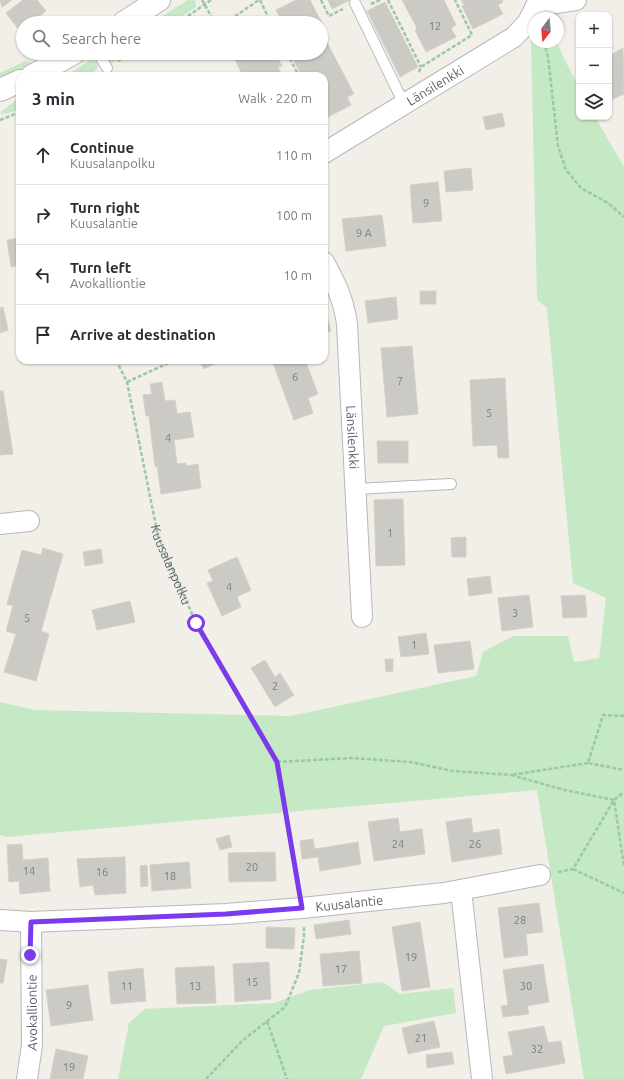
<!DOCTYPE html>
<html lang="en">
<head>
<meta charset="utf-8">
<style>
  :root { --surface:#fff; --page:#f2f2f3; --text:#2b2b33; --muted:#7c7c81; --line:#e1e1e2 }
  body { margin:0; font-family:Ubuntu,sans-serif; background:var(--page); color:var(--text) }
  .controls { position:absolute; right:12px; top:12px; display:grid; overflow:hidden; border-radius:8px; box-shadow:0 1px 3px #0004 }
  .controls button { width:36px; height:36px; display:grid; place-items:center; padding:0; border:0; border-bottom:1px solid var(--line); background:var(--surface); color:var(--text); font:20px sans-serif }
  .compass { position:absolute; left:528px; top:12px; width:36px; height:36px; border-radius:50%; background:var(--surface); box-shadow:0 1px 3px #0004; rotate:196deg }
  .stop { position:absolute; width:12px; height:12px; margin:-9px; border:3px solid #7c3aed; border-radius:50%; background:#fff }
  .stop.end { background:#7c3aed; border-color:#fff; box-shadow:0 1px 4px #0008 }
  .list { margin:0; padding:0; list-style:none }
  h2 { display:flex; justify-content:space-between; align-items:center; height:52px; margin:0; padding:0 16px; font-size:17px }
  h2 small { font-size:13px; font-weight:400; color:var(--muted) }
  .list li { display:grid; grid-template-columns:26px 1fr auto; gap:12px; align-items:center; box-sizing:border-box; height:60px; padding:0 16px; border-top:1px solid var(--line) }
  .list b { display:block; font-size:15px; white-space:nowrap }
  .list p { margin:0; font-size:13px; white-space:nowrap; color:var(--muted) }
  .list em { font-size:13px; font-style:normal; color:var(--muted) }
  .icon { flex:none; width:22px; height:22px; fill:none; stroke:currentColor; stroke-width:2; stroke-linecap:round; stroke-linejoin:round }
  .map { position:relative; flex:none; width:624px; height:1079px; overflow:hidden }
  .search { position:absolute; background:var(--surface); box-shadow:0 1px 3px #0004; left:16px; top:16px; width:312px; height:44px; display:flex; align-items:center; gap:10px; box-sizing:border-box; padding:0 14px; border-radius:22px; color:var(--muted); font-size:15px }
  .panel { position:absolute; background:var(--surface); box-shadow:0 1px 3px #0004; left:16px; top:72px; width:312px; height:292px; border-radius:12px }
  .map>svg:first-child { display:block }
</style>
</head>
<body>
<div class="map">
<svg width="624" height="1079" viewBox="0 0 624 1079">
  <rect width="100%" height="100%" fill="#f1efe8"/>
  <g fill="#c5e8c5">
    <path d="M188,0H195L196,7L172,23H151Z"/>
    <path d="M534,38V42H557L564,59L579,87V117H595L624,167V1079H584L537,790L6,837L0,835V702L35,710L291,716L476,676L483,652L513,636H568L574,662L599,658L606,598L573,583L547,308L537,300L531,41Z"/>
    <path d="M108,53H127L112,63L107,60Z"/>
    <path d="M91,60L96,61C105,77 72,76 65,76Z"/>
    <path d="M26,61L36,64L0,79V73Z"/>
    <path d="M20,97V109L5,114L0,113Z"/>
    <path d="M383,982L400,994L453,988L456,1013L384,1026L361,1079H118L129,1023L145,1009L274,1003L310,990Z"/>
  </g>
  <g fill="#cccac5" stroke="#d6d1c6">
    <path d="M0,0H12L2,7Z"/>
    <path d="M23,0H37L46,11L31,23H23V29L20,31L6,13Z"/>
    <path d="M296,0H310L326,31L322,33L354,94L347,97L351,105L324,119V76H302L290,53H321V23H283L276,10Z"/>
    <path d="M328,0H350L332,9Z"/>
    <path d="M402,0H444L456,25L451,28L456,37L426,52L415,30L417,28Z"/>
    <path d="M461,0H502L503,2L498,5L503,14L473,29L462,6L464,5Z"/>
    <path d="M385,2L418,67L400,77L367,11Z"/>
    <path d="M623,48L624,94L609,101V56Z"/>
    <path d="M232,53H275L282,66L278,67L282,76H243Z"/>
    <path d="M502,113L505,126L486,130L483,117Z"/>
    <path d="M471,168L473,190L446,192L444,171Z"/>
    <path d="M438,182L442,221L413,223L410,185Z"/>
    <path d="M382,215L386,246L346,251L342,219Z"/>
    <path d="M20,238V265L11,267L7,240Z"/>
    <rect x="420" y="291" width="16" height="13"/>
    <path d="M396,297L398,319L368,323L365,301Z"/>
    <path d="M3,307L8,330L0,333V308Z"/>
    <path d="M324,314H326L331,331L324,333Z"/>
    <path d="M412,346L418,414L387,417L381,348Z"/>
    <path d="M199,360H222L204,369Z"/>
    <path d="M272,360H305L318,394L308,398L313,413L294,420Z"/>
    <path d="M505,378L509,458H498L497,445L473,446L470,380Z"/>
    <path d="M162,382L165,401L175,400L177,414L190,412L194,437L174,440L177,464L186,463V466L198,464L201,488L161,494L157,466L155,467L149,416H146L143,395L152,394L150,384Z"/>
    <path d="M0,391H3L13,454L0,455Z"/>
    <path d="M377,441H408V463H378Z"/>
    <path d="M403,499L405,565L376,566L374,500Z"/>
    <path d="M466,537V557H452L451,538Z"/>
    <path d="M43,548L63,554L41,631L49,634L36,681L4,672L16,634L6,631L13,606L7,604L22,550L41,555Z"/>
    <path d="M101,549L103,563L85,566L83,552Z"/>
    <path d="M237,557L251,590L237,597L241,607L222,616L207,583L213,581L208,570Z"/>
    <path d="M490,576L492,593L469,596L467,579Z"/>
    <path d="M529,595L533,627L502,631L498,598Z"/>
    <path d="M585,595L587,617L563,618L561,596Z"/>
    <path d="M130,601L135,622L97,630L92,610Z"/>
    <path d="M426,633L429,654L401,657L398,637Z"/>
    <path d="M470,641L474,669L438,673L434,645Z"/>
    <path d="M385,659H393V671L386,672Z"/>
    <path d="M265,660L275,677L280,673L294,695L275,707L251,668Z"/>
    <path d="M398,818L400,832L422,829L425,854L374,861L368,822Z"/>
    <path d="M471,818L473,833L499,829L502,854L452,862L446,822Z"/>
    <path d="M229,835L232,847L220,850L216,839Z"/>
    <path d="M313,839L315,849L358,842L361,864L320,871L318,857L302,859L300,841Z"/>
    <path d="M22,844L23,860L48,858L50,891L20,894L19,881L9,882L7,845Z"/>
    <path d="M275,852L276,881L229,882L228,853Z"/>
    <path d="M125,857L126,893L95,895L93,885L80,887L77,859Z"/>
    <path d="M189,862L191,888L152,891L150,865Z"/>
    <path d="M147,865L148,886L141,887L140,866Z"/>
    <path d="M539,903L543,932L526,934L528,955L504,958L498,908Z"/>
    <path d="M349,920L351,934L316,939L314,925Z"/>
    <path d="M420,922L430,987L402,991L392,927Z"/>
    <path d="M266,927L295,928L294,949L266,948Z"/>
    <path d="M359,951L362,983L323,986L320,954Z"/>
    <path d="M0,959L7,960L3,983H0Z"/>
    <path d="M269,962L271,999L235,1002L233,964Z"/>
    <path d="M543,964L549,1002L527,1006L529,1014L503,1017L501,1006L508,1005L503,970Z"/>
    <path d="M214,966L216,1003L177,1004L175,968Z"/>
    <path d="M143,968L146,1001L111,1004L108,972Z"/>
    <path d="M88,985L93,1020L51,1026L46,990Z"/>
    <path d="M434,1021L440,1047L408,1054L402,1028Z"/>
    <path d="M544,1026L548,1043L561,1041L565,1063L506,1074L503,1057L513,1055L508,1032Z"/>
    <path d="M56,1049L88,1056L83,1079H50Z"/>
    <path d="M452,1052L454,1064L427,1068L426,1055Z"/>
  </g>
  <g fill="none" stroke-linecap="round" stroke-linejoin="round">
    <defs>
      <g id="service">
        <path d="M355,3L404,104"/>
        <path d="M98,53L107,68"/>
        <path d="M356,489L451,484"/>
      </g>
      <g id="minor">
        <path d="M536,6L576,0"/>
        <path id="s2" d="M324,153L514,37L528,22L536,6"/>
        <path id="s3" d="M324,262C335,282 344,300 347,324L362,617"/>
        <path d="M0,524L29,521"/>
        <path d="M461,890L482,1079"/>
        <path id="s4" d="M0,920L31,922L226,914L302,908L444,893L540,875"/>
        <path id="s5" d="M27,1079L32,1045L31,922"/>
      </g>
      <g id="tertiary">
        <path d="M123,23L159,0"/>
        <path d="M32,76L74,53"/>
        <path d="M0,90L20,81"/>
      </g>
    </defs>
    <use href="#service" stroke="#b5b8bc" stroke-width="12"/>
    <use href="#minor" stroke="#b5b8bc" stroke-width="22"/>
    <use href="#tertiary" stroke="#b5b8bc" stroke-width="24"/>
    <g stroke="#9cc7a9" stroke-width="2.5" stroke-dasharray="4 2" stroke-linecap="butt">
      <path d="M202,0L215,23"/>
      <path d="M260,0L271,23"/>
      <path d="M321,0L329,16L343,9"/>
      <path d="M388,0L421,67"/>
      <path d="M371,4L380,0"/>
      <path d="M97,23L103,19"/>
      <path d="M178,23L211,0"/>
      <path d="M225,23L259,0"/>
      <path d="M544,42L548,57L558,146L566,170L581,188L608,203L624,217"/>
      <path d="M287,53L299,76"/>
      <path d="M118,61L131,53"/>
      <path d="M419,72L421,67L472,35L455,0"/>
      <path d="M0,120L20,112"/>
      <path id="s1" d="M116,360L127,382L158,536L196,623L277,762L299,889"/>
      <path d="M127,382L175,360"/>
      <path d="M624,716L603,715L588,763L624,770"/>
      <path d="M277,762L351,758L410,762L453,771L511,775"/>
      <path d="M588,763L511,775L565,790L614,800L624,866"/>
      <path d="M573,869L624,893"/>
      <path d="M558,872L573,869L614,800L624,792"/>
      <path d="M267,1021L287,1079"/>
      <path d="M206,1079L242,1041L285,1007L299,973L304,935V926"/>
    </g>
    <use href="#service" stroke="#fff" stroke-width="10"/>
    <use href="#minor" stroke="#fff" stroke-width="20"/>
    <use href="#tertiary" stroke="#fff" stroke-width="22"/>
  </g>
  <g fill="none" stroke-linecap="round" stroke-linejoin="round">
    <path stroke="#7c3aed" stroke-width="5" d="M30,955L31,922L226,914L302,908L277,762L196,623"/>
  </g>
  <g text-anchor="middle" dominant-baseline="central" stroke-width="3.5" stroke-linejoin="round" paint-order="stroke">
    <g font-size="11" fill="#7a7d7f">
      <text x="435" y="26">12</text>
      <text x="426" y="203">9</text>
      <text x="364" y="233">9 A</text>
      <text x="295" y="377">6</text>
      <text x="400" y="381">7</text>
      <text x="489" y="413">5</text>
      <text x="168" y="438">4</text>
      <text x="390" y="533">1</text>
      <text x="229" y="587">4</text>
      <text x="515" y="613">3</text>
      <text x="27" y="618">5</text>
      <text x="414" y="645">1</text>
      <text x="275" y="686">2</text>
      <text x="398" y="844">24</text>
      <text x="475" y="844">26</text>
      <text x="252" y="867">20</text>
      <text x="29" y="871">14</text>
      <text x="102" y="872">16</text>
      <text x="170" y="876">18</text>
      <text x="520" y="920">28</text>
      <text x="411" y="957">19</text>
      <text x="341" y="969">17</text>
      <text x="252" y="982">15</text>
      <text x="127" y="986">11</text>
      <text x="195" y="986">13</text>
      <text x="526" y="986">30</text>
      <text x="69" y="1005">9</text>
      <text x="421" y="1038">21</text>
      <text x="537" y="1049">32</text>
      <text x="69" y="1067">19</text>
    </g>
    <g font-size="13" fill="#5f6368" stroke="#fff">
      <text stroke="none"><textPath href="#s2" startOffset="130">Länsilenkki</textPath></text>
      <text stroke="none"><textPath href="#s3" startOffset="180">Länsilenkki</textPath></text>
      <text stroke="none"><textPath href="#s1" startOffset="213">Kuusalanpolku</textPath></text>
      <text stroke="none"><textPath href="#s4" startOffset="350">Kuusalantie</textPath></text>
      <text stroke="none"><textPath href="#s5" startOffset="67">Avokalliontie</textPath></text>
    </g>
  </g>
</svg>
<div class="controls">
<button>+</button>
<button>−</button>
<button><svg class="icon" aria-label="layers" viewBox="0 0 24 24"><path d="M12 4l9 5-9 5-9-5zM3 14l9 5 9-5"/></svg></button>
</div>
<svg class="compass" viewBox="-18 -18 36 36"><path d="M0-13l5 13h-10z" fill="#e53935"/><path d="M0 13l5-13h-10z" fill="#7c7c81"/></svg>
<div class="stop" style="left:196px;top:623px"></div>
<div class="stop end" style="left:30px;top:955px"></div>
<div class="search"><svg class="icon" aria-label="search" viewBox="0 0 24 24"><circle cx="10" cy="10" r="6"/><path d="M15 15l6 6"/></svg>Search here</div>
<section class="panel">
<h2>3 min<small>Walk · 220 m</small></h2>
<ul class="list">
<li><svg class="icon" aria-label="ahead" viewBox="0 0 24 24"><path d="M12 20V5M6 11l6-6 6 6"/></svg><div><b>Continue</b><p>Kuusalanpolku</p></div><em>110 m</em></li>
<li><svg class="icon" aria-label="right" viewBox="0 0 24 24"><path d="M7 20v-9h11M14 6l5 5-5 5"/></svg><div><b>Turn right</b><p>Kuusalantie</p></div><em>100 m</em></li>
<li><svg class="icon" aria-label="left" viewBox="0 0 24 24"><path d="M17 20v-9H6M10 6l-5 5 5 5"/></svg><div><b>Turn left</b><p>Avokalliontie</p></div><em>10 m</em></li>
<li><svg class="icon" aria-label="arrive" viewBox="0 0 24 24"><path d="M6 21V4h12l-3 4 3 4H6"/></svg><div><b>Arrive at destination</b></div></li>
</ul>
</section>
</div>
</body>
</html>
